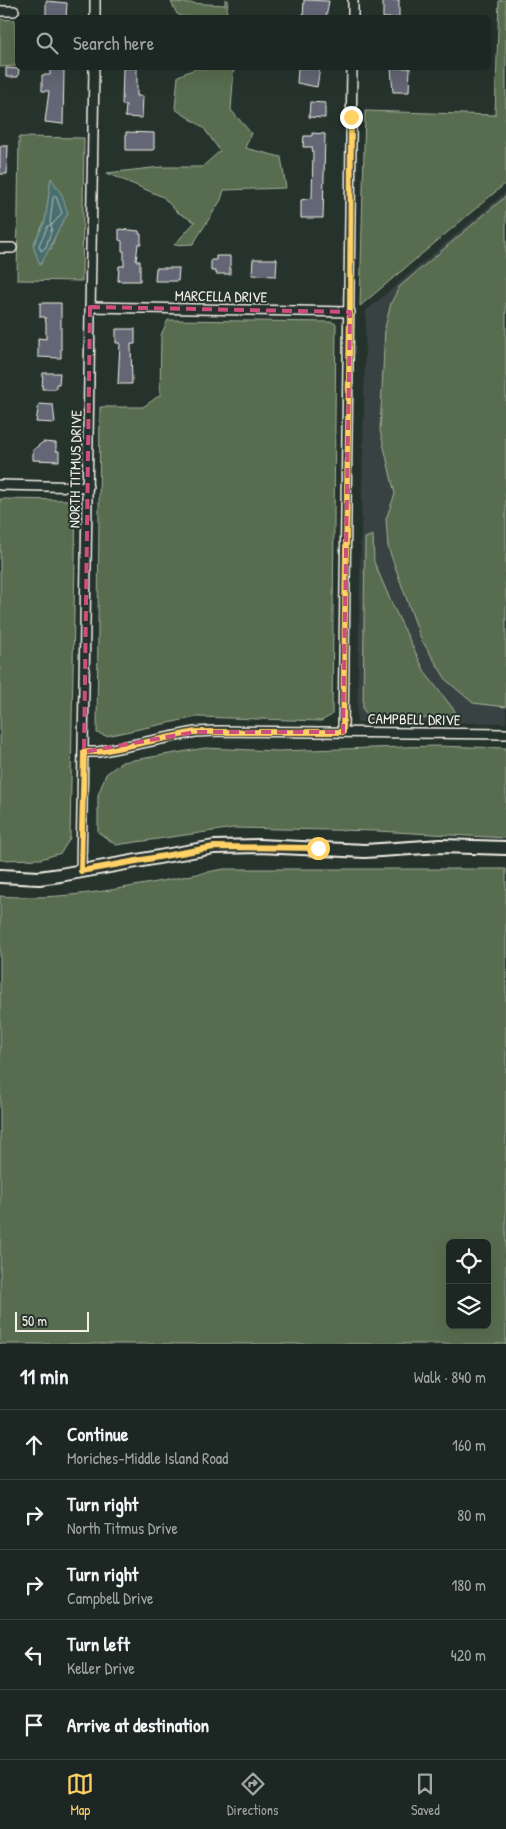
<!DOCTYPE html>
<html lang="en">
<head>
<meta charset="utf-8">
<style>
  :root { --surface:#1c2622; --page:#29322f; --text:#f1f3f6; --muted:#a0a5a5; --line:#3a4340; --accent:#ffd166 }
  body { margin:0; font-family:"Patrick Hand",sans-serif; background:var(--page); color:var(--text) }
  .controls { position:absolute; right:15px; bottom:15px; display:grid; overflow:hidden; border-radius:8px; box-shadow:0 5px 20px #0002 }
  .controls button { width:45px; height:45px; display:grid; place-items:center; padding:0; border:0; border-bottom:1px solid var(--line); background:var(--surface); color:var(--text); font:25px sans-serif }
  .scale { position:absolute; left:15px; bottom:12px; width:74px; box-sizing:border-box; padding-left:5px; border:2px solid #f4f1e8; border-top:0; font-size:14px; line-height:18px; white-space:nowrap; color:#f4f1e8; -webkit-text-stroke:4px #26332d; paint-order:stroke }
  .stop { position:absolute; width:15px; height:15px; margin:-11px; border:4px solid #ffd166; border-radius:50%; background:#fff }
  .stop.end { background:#ffd166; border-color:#fff; box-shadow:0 1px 5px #0008 }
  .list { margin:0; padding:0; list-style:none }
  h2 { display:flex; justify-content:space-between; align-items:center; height:65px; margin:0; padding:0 20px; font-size:21px }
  h2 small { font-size:16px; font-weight:400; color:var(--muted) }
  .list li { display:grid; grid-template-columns:32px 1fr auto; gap:15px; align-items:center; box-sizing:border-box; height:70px; padding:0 20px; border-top:1px solid var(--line) }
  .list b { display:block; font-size:19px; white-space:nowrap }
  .list p { margin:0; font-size:16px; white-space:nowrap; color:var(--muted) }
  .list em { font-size:16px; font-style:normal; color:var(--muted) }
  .icon { flex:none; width:28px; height:28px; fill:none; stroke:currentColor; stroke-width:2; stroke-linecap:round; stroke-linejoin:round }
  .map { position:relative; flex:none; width:506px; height:1344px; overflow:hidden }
  .search { position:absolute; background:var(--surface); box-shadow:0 5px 20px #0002; left:15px; right:15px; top:15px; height:55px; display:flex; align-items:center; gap:12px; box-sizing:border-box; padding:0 18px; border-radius:8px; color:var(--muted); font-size:19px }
  .sheet { height:415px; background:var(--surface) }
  nav { display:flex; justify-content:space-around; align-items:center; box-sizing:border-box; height:70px; border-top:1px solid var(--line); background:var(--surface); font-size:14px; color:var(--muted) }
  nav a { display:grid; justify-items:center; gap:2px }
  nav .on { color:var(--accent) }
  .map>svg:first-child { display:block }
</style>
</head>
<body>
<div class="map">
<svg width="506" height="1344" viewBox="0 0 506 1344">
  <rect width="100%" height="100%" fill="#26332d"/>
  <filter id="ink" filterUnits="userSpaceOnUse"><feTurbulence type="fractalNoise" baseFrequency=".02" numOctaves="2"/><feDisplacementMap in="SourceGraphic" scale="10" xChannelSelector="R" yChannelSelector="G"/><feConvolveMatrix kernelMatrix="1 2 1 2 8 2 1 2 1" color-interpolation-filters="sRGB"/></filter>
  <g filter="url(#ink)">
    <path fill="#384242" d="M506,192V723L357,722L366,311Z"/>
    <g fill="#586d50" stroke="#a6af9c" fill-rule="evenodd">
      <path d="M225,0H228L226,18L183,17L177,14L171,2L225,5Z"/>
      <path d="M499,0H506V183L360,306L365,111L495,115Z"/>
      <path d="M0,19L15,20L16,66L0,67Z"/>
      <path d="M197,68H234L231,110L251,133L245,148L281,157L286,188L224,190L221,200L193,244L174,245L195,222L177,212L163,197L107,173L161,167H202L220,151L203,127L175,109L178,76Z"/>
      <path d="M19,137L84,138L82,281L17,280ZM68,214L58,227L51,249L33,245L45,221Z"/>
      <path d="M506,196V707L473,703L447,681L421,639L388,547L386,519L395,494L380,430L385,328L391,303L399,287Z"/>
      <path d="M168,320L332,322L336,324L332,715L321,721L197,717L106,736L97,733L100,407H143L160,395L161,335Z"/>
      <path d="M0,499L76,500L70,838L61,853L41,859L0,860Z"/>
      <path d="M373,535L374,562L392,604L426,674L455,711L454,718L370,719L363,709L365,538Z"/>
      <path d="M435,746L506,748V838L376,831L234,828L116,845L98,832V795L106,774L122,762L205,748L277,751Z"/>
      <path d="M224,869H506V1344H0V896C75,902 151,882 224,869ZM450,1243H487V1325H450Z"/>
    </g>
    <path fill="#4a6e70" stroke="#8ea2a0" d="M51,178L62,195L68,214C56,230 51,249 40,265L33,246L45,221Z"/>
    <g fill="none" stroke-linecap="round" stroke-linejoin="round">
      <g stroke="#b0bdb8" stroke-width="1">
        <path d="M56,196L62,213L52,225L50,222L53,198Z"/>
        <path d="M51,225L52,228L46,247L41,251L39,245L48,226Z"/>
      </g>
    </g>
    <g fill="#626674" stroke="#f4f1e8">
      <path d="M304,0L329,1L326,18H303Z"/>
      <rect x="383" y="0" width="16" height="18"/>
      <path d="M46,1L67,3L66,18H46Z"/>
      <path d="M6,68L19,69L18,77H6Z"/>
      <path d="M123,68H137V96H143L142,118L125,117L126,105H122Z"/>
      <path d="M298,68H320L317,87L297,83Z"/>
      <path d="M391,68H410L409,92H393Z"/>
      <path d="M50,69L64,70L63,124L45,122L49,91H42V75H50Z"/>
      <path d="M310,102L325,103V118L309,117Z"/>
      <path d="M126,132L154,133V150H126Z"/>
      <path d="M312,133L325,134L323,218H301V200L312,198L313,153L312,147H303L304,136H312Z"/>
      <path d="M0,146H8L7,174H0Z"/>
      <path d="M119,229L139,231V234H141V244H138L136,261H140V281H118L119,266H124V251H122V241L119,240Z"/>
      <path d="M216,256H230V274H216V271H211V260H216Z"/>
      <path d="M253,259H277L276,276L252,275Z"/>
      <path d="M156,268H179L178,281H155Z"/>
      <path d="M40,303H61V358L38,357V338L46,339V324L45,317H40Z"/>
      <path d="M116,329H135V344H131L132,384H118L120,343H116Z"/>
      <path d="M43,373H60L59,384H56V389H42Z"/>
      <path d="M39,404L53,405L55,423L36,422Z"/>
      <path d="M43,442L56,443V451H59V461L33,460V450Z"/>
    </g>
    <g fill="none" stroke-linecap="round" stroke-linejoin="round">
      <defs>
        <g id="minor">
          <path d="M0,11H14"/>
          <path d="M95,18V0"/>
          <path d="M353,18V0"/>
          <path d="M0,248H12"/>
          <path d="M90,307L350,312"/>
          <path d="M0,485L88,487"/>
          <path d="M343,732L352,68"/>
          <path d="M84,752H98L195,732L215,731L506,734"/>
          <path d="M81,871L94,68"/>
        </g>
        <path id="secondary" d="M0,876L39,878L60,875L214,847L259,846L365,851L441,846L506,848"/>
      </defs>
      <use href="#minor" stroke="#f4f1e8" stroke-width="12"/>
      <use href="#secondary" stroke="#f4f1e8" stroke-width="16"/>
      <use href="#minor" stroke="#26332d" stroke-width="9"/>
      <use href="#secondary" stroke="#26332d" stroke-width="12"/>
    </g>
  </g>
  <g fill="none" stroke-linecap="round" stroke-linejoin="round" filter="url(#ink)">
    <path stroke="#ffd166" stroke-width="6" d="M318,848L214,847L81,871L84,752H98L195,732H343L350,312L351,117"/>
  </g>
  <path fill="none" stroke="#ce4e7e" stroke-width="4" stroke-dasharray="10 6" stroke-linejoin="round" d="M90,307L350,312L343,732H195L84,752Z"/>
  <g text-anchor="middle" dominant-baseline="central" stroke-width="4" stroke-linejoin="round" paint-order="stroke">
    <g font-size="15" fill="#f4f1e8" stroke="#26332d">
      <text transform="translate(221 296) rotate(1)">MARCELLA DRIVE</text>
      <text transform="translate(75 469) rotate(-89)">NORTH TITMUS DRIVE</text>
      <text transform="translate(414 719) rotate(1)">CAMPBELL DRIVE</text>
    </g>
  </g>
</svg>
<div class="controls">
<button><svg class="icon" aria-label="locate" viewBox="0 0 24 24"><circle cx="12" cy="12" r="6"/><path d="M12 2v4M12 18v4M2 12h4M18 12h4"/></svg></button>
<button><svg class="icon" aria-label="layers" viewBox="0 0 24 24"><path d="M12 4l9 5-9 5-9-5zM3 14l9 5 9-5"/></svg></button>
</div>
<div class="scale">50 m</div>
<div class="stop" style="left:318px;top:848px"></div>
<div class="stop end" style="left:351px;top:117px"></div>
<div class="search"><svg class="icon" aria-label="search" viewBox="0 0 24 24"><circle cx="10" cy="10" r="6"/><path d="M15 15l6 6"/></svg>Search here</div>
</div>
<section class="sheet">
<h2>11 min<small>Walk · 840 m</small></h2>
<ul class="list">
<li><svg class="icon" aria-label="ahead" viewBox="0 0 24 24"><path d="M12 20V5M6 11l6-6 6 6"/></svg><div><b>Continue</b><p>Moriches-Middle Island Road</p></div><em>160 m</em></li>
<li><svg class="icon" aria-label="right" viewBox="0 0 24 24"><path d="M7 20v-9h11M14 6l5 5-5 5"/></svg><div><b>Turn right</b><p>North Titmus Drive</p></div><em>80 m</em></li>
<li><svg class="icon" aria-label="right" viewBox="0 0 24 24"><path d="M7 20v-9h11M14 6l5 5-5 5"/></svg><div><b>Turn right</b><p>Campbell Drive</p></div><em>180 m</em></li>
<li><svg class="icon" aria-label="left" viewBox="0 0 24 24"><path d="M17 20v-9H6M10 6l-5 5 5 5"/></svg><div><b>Turn left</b><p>Keller Drive</p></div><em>420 m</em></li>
<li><svg class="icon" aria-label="arrive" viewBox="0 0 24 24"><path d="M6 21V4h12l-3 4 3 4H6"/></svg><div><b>Arrive at destination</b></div></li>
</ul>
</section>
<nav>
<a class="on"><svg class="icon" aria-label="map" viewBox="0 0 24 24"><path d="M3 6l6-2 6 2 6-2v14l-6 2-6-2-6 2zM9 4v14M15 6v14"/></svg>Map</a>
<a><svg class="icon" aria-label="directions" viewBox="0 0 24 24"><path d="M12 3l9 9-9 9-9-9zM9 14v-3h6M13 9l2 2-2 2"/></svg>Directions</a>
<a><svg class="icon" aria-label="saved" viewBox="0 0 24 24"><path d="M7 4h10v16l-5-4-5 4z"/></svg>Saved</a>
</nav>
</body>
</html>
